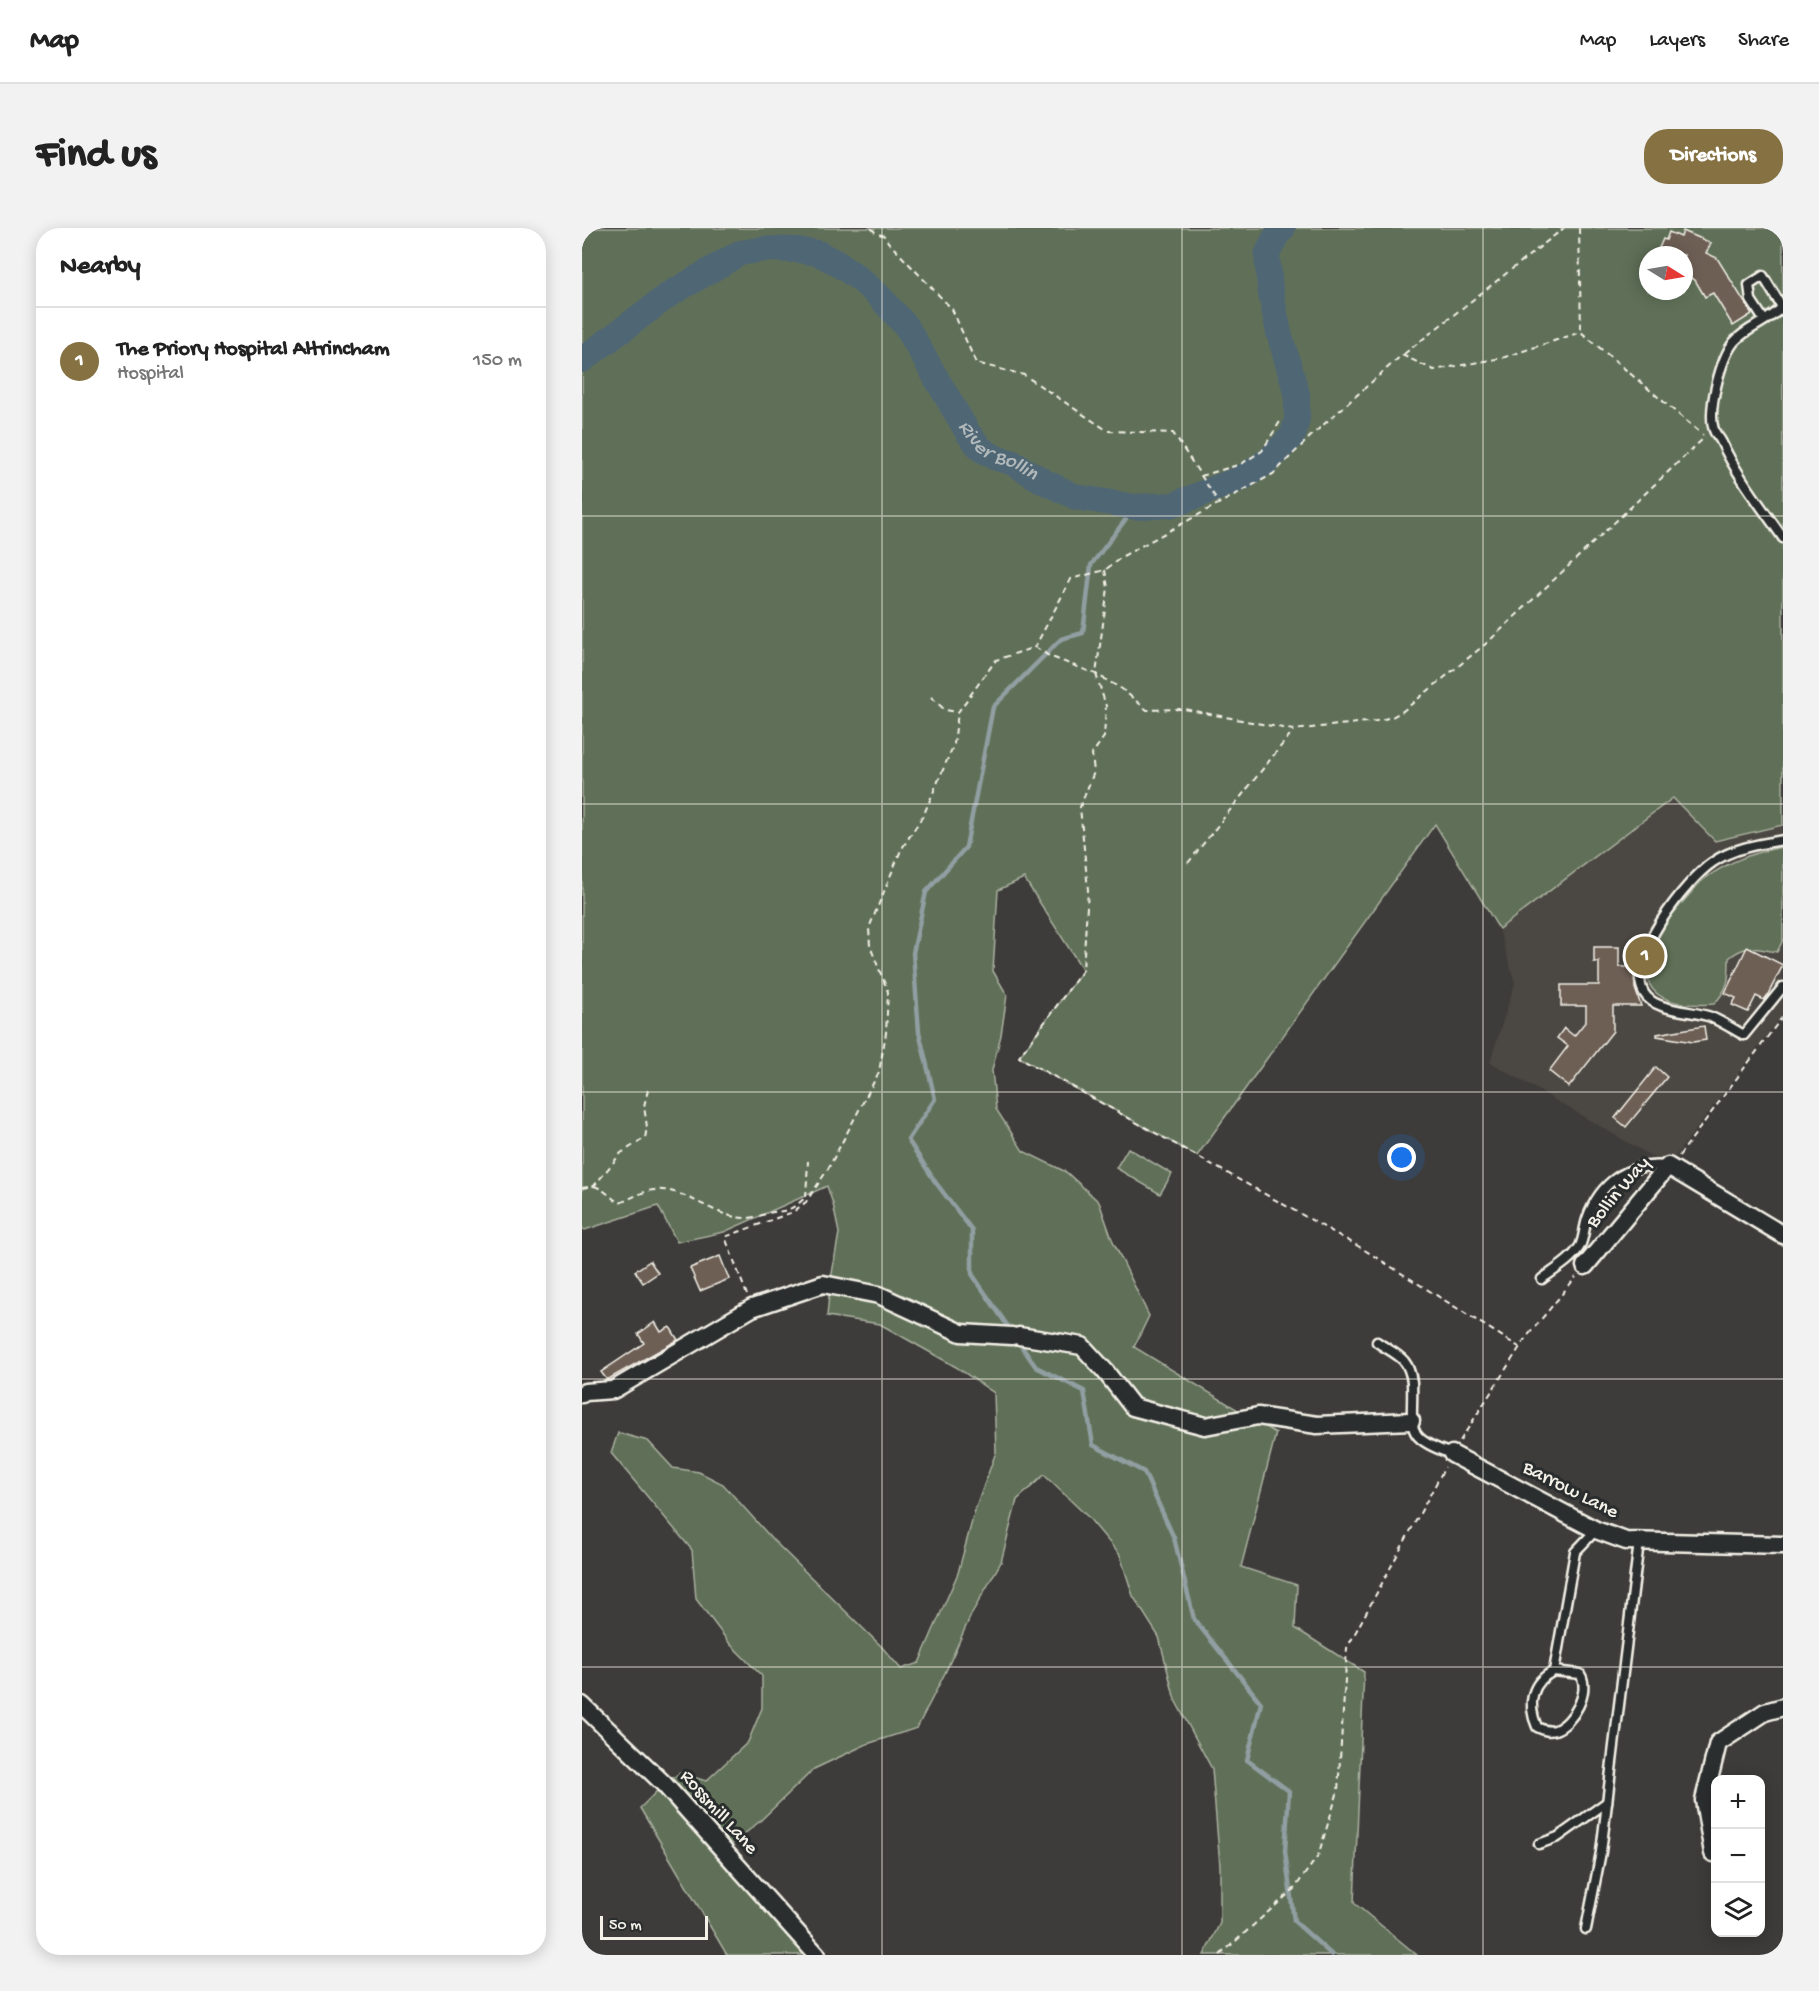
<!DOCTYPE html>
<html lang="en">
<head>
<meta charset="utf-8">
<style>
  :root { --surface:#fff; --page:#f2f2f2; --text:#222; --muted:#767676; --line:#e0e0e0; --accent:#857141 }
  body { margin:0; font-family:"Gochi Hand",sans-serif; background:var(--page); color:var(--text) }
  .controls { position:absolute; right:18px; bottom:18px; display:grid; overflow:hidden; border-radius:12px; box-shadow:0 3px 15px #0003 }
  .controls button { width:54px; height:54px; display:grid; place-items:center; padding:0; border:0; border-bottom:2px solid var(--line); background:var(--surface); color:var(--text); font:30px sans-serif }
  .compass { position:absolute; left:1057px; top:18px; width:54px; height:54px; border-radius:50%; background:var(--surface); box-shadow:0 3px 15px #0003; rotate:101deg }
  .scale { position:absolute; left:18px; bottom:15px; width:108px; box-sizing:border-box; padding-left:6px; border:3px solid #f4f1e8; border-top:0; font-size:16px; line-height:21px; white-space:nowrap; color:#f4f1e8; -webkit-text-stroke:4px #2a2d2e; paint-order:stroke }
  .you { position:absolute; left:820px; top:930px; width:21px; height:21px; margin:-15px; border:4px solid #fff; border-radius:50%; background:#1a73e8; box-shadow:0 0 0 9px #1a73e833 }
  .badge { display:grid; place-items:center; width:39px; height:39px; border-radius:50%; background:var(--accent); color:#fff; font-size:20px; font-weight:700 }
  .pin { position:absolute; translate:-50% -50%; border:3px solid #fff; box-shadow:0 2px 6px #0006 }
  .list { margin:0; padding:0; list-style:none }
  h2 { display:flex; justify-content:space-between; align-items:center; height:78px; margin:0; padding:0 24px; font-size:26px }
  h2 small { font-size:20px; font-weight:400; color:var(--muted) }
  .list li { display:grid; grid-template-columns:39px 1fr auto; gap:18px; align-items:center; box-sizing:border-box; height:108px; padding:0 24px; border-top:2px solid var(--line) }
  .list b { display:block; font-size:22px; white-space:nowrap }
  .list p { margin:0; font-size:20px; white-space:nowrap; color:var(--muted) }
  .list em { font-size:20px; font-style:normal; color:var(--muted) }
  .icon { flex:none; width:33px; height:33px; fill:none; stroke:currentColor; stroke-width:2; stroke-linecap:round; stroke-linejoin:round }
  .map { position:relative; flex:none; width:1201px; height:1727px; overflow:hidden; border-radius:24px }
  header { display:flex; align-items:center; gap:36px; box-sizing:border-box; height:84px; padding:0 30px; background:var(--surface); border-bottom:2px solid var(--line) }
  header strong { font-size:28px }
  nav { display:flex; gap:33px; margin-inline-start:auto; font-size:21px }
  .intro { display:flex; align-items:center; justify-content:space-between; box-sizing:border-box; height:144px; padding:0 36px }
  h1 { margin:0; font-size:42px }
  .button { padding:15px 27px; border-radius:24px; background:var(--accent); color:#fff; font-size:21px; font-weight:700 }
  main { display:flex; gap:36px; padding:0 36px }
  aside { flex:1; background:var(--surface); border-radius:24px; box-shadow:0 3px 15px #0003 }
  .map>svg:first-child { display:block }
</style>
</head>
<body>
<header>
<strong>Map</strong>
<nav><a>Map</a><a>Layers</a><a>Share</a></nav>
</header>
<div class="intro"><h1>Find us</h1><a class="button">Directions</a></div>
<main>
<aside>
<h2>Nearby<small></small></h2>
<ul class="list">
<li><span class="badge">1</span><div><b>The Priory Hospital Altrincham</b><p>Hospital</p></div><em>150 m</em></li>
</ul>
</aside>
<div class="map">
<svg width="1201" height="1727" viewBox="0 0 1201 1727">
  <rect width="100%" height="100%" fill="#3e3c3a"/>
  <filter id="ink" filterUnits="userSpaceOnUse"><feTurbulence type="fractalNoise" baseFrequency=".0167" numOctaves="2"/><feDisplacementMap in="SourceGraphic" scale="12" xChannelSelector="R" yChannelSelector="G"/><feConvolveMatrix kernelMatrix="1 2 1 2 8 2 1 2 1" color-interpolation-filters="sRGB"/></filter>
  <g filter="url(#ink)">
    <path fill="#4c4642" d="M1091,570L1133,613L1201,597V786L1086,938L908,834L933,755L917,701Z"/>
    <g fill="#607058" stroke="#aab0a0" stroke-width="1.5" fill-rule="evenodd">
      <path d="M0,0H1201V597L1133,613L1091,570L917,701L853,596L615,928L437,829L501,742L442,650L416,662L411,743L425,767L419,807L410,842L414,881L441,923L484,944L517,974L530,1011L567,1088L552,1119L694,1205L659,1339L715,1357L713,1400L782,1444L772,1675L835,1727H622L638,1695V1638L630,1541L593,1472L577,1409L551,1368L538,1327L506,1289L462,1247L435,1272L419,1334L390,1385L363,1445L335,1500L285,1516L232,1541L178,1593L142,1623L235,1727H145L58,1580L82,1556L98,1545L124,1553L166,1514L180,1480V1448L148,1416L114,1371L110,1322L29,1225L36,1205L66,1213L91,1240L117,1244L141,1256L192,1313L299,1418L319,1441L337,1435L376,1345L393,1282L414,1224L412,1165L374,1139L298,1096L245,1088L248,1057L257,1005L251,976L245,958L142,1004L95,1014L76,978L3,1002L0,1000ZM1066,27H1102V63H1066Z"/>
      <path d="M1201,619V712L1195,724C1173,721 1165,715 1147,730C1147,752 1147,760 1132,776C1094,779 1052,772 1068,722C1074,704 1088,690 1099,676C1106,669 1113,659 1121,652C1145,634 1171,624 1201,619Z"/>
      <path d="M546,920L590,946L578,966L534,940Z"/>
    </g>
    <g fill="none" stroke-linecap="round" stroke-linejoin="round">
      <g stroke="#919ea2" stroke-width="4.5">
        <path d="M429,1103L390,1046V1002L354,955L326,912L353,871L337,804L331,725L344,664L384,619L411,479L479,411L501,405L509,337L553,279"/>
        <path d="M435,1112L454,1139L502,1163L511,1217L562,1244L592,1310L612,1391L679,1475L665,1532L707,1563L703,1623L712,1693L750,1727"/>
      </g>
      <path stroke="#4f6674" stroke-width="26" id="s1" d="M0,132L88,66L158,25L182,21L215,22L236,25L255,35L275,49L297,68L324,98L386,205L399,221L414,230L429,234L463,254L494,269L553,279L591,277L662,249L688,231L711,207L715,191V166L697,105L688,61L685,27L694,8L701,0"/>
    </g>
    <g fill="#6e5f55" stroke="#f4f1e8" stroke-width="1.5">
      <path d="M1101,3L1129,15L1124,25L1135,30L1170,86L1151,98L1131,65L1123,69L1113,52L1102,47V27H1074L1081,11L1084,12L1087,4L1099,9Z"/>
      <path d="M1012,719H1037V739H1052L1053,760L1059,778H1031V803L987,859L967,843L986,818L975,810L982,800L992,808L1004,793V778H979V757H1017V734H1012Z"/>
      <path d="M1165,719L1201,737L1185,768L1182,772L1174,768L1166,784L1150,777L1154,770L1143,765Z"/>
      <path d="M1122,798L1124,812L1111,814L1075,808V806Z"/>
      <path d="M1074,839L1085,849L1044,899L1033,890Z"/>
      <path d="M138,1028L147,1051L118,1063L108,1040Z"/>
      <path d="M68,1033L76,1045L61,1055L53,1043Z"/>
      <path d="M73,1094L79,1104L88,1099L96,1112L25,1152L19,1144L62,1115L56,1106Z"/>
    </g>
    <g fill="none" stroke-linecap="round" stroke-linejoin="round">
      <defs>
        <g id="lane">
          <path d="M1182,92L1169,72L1167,57L1181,48L1200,79C1187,94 1165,99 1152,114C1139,130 1125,182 1132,202C1133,206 1137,209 1139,213C1155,248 1179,278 1201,310"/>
          <path d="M1201,612C1177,616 1151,620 1131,634C1104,652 1042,731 1062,765C1073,784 1110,782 1129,789C1140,794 1151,801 1162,807L1201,759"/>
          <path d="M960,1051C972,1042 990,1032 998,1018C1002,1010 1002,1000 1005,991C1018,954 1046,934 1086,938"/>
          <path d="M795,1114C803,1120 815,1125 822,1133C827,1139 829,1147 830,1154C832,1199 819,1209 870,1226"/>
          <path d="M972,1443C949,1454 945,1476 955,1499C961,1502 966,1504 973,1502C991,1496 1009,1463 998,1446L972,1443L993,1324L1014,1302"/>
          <path d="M957,1616L976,1609L1025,1574"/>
          <path d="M1004,1701L1019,1624L1057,1314"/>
        </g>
        <g id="street">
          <path d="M1003,1038L1086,938L1201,1007"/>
          <path d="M437,1108L500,1118L523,1143L551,1179L623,1198L676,1188L735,1197L829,1193"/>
          <path d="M0,1166L3,1164L31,1162L170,1080L241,1056L297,1067L379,1105L430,1108"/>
          <path d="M870,1226L1014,1302L1044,1313L1201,1317"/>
          <path d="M0,1477L82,1556L235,1727"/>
          <path d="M1131,1625L1122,1572L1136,1515L1183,1484L1201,1479"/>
        </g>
      </defs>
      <use href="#lane" stroke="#f4f1e8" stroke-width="13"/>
      <use href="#street" stroke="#f4f1e8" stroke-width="21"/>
      <g stroke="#f4f1e8" stroke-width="2" stroke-dasharray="6 4.5" stroke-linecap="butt">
        <path d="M289,0L294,5L303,8L306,14L370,81L394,135L442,147L526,203L591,205L637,275"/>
        <path d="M997,0L999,104L1121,207"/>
        <path d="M822,126L982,0"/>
        <path d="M619,248L659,236L680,223L699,192"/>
        <path d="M523,342L526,360L514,446L524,478L522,509L510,526L512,544L498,579L506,662L501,742L437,829L776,1018L937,1119"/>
        <path d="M453,419L467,428L514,446L540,461L565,482L602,481L711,502L794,493L810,489L821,483L906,414L1123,209"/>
        <path d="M349,469L363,482L376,484"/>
        <path d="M606,635L711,503"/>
        <path d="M1097,928L1201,788"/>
        <path d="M12,958C23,961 28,970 38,975C50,970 60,963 73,962C104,959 132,991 165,990C172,990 180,987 187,985C192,983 196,984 201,983C210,982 218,974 224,969"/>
        <path d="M0,960L12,958L39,925L63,910L65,899L62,878L66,862"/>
        <path d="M224,969L226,933"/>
        <path d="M165,1067L143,1009L211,984L224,974L246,941L297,844L304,805L306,764L288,718L287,700L319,622L342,586L372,516L376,484L414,432L453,419L489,351L523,342L541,328L691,246L730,207L820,127L852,142L920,130L999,104"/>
        <path d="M878,1213L943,1111L994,1049"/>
        <path d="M638,1727L712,1661L736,1628L756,1563L765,1420L863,1239"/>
      </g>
      <use href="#lane" stroke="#2a2d2e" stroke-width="8"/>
      <use href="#street" stroke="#2a2d2e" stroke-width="16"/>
    </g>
  </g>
  <path fill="none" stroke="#f4f1e8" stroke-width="1.5" stroke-opacity="0.55" d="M300,0V1727M600,0V1727M901,0V1727M0,288H1201M0,576H1201M0,864H1201M0,1151H1201M0,1439H1201"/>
  <g text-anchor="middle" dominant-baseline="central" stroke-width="6" stroke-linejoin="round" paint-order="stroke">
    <g font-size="20" fill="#f4f1e8" stroke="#2a2d2e">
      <text transform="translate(1037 965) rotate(-50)">Bollin Way</text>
      <text transform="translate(988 1263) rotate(27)">Barrow Lane</text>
      <text transform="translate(136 1585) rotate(48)">Rossmill Lane</text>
    </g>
    <g font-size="21" font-style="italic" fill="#b2b9ba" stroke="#2a2d2e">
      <text stroke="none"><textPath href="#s1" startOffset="544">River Bollin</textPath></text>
    </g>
  </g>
</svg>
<div class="controls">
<button>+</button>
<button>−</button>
<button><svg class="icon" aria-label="layers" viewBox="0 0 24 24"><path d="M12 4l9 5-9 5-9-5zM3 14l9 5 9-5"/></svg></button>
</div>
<svg class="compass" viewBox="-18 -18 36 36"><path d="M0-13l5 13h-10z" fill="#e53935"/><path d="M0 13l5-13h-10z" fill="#767676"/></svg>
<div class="scale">50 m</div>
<div class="you"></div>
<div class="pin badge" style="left:1063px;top:728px">1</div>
</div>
</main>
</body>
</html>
